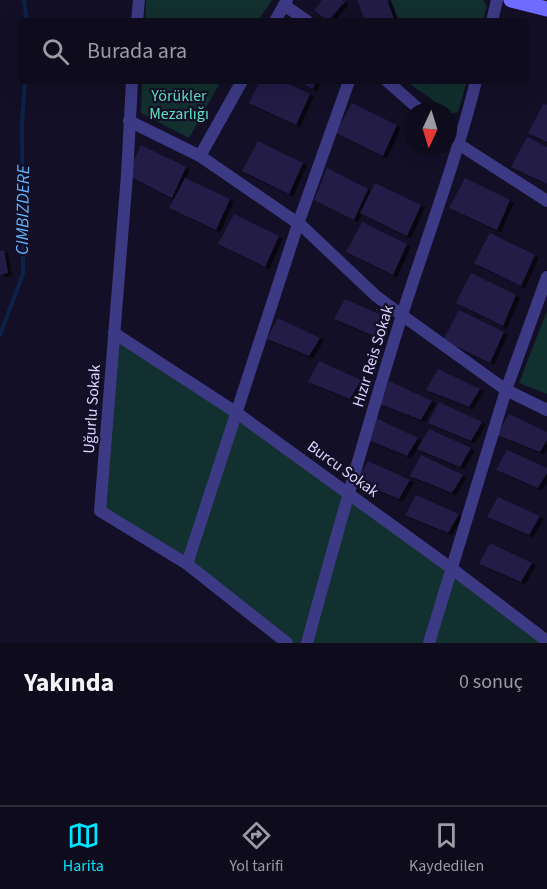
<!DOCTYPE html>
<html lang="tr">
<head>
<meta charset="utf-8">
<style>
  :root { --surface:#0e0b1c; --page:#1c1929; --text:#f1f3f6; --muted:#9b9ba3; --line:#2e2b3b; --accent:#00e5ff }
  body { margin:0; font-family:"Source Sans 3",sans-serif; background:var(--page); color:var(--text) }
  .compass { position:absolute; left:403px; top:102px; width:54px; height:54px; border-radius:50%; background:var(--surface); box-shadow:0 6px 24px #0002; rotate:184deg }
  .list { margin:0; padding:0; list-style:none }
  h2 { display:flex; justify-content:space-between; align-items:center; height:78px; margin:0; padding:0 24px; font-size:26px }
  h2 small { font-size:20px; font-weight:400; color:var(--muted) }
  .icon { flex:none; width:33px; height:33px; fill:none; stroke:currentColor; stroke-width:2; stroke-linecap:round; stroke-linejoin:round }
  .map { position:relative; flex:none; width:547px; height:643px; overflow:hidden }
  .search { position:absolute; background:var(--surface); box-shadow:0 6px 24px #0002; left:18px; right:18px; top:18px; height:66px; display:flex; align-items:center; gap:15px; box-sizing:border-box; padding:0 21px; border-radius:6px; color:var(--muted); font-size:22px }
  .sheet { height:162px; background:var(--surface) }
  nav { display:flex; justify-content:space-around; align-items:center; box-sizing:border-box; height:84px; border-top:2px solid var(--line); background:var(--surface); font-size:16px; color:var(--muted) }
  nav a { display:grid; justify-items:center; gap:3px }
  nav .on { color:var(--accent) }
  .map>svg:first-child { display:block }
</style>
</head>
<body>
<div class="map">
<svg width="547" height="643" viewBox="0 0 547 643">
  <defs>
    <filter id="shadow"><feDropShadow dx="4" dy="2.5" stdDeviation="0" flood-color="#0009"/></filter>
  </defs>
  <rect width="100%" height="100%" fill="#130f26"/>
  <g fill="#12302f">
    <path d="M146,0H272L258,21H145Z"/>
    <path d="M391,0H483L487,6L483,21H399Z"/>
    <path d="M142,81H221L189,138L141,113Z"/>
    <path d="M406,81H467L458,112L449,114L448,111Z"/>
    <path d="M547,311V394L519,383Z"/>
    <path d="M114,333L237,413L547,643H287L187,564L100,511Z"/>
  </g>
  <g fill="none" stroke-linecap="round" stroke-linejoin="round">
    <g stroke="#0c2248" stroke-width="4">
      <path d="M24,0L27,21"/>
      <path d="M0,335L23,274L22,123L25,81"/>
    </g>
  </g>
  <g fill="#241b47" filter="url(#shadow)">
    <path d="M322,0H342L345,2L328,21L314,10Z"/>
    <path d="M357,0H387L395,21H365Z"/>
    <path d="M260,81H282L310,94L296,125L249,103Z"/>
    <path d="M297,81H316L313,89Z"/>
    <path d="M352,103L397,125L383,156L336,133Z"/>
    <path d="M544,103L547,105V142L528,133Z"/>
    <path d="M527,137L547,147V184L511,167Z"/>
    <path d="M258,141L303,163L289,194L242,171Z"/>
    <path d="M141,145L186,167L172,198L127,175Z"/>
    <path d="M327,168L368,189L354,220L314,200Z"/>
    <path d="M185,178L230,199L216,230L169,208Z"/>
    <path d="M465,178L510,200L497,230L449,208Z"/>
    <path d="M375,183L421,205L407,236L360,213Z"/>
    <path d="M234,214L279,236L265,267L218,244Z"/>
    <path d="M362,222L407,244L393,275L346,252Z"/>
    <path d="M490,233L535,255L521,286L474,263Z"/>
    <path d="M4,250L8,273L0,275V251Z"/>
    <path d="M471,273L516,295L503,326L456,303Z"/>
    <path d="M345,299L388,318L377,337L334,319Z"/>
    <path d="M459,310L504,332L490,363L443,340Z"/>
    <path d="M278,318L320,338L309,356L267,339Z"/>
    <path d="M319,361L361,380L350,399L308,382Z"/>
    <path d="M438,369L480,389L469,407L426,390Z"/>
    <path d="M389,381L432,401L421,420L380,404Z"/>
    <path d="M439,402L482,422L471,441L428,423Z"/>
    <path d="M509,414L547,432V440L540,452L497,435Z"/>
    <path d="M376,418L418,438L407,456L368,440Z"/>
    <path d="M429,429L471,448L460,467L417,449Z"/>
    <path d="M507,450L547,468V473L538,488L496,470Z"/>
    <path d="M421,455L463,475L452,493L410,476Z"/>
    <path d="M368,461L410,480L399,499L357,481Z"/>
    <path d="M416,495L459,514L448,533L405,515Z"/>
    <path d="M498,497L540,516L529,535L487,517Z"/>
    <path d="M490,543L532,563L521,582L479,564Z"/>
  </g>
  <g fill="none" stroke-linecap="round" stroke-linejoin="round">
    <g stroke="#3d3a85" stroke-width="12">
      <path d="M284,5L307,21"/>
      <path d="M137,21L139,0"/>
      <path d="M275,21L287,0"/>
      <path d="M492,21L497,0"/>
      <path d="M132,81L127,175L100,511L187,564L287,643"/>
      <path d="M387,81L421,111"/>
      <path d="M129,121L200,156L302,226L376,296L399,313L506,390L547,410"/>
      <path d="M448,134L460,145L547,201"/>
      <path d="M200,156L242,81"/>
      <path d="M114,333L237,413L451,568L547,641"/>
      <path d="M187,564L298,224L349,81"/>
      <path d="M307,643C337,533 368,424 402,315C427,237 456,161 476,81"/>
      <path d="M429,643L506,390L547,277"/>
    </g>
    <path stroke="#6f6bff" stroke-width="15" d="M511,0L547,9"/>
  </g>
  <g text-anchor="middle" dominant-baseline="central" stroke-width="4.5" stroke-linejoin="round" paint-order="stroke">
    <g font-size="16" fill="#5fe0c0" stroke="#130f26">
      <text x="179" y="96">Yörükler<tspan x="179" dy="18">Mezarlığı</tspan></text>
    </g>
    <g font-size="16" fill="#d9d4ff" stroke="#130f26">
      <text transform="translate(373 356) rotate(-73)">Hızır Reis Sokak</text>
      <text transform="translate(92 409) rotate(-86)">Uğurlu Sokak</text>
      <text transform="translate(343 469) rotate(36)">Burcu Sokak</text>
    </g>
    <g font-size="18" font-style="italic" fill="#62b6ff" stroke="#130f26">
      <text transform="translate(23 210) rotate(-89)">CIMBIZDERE</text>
    </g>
  </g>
</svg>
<svg class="compass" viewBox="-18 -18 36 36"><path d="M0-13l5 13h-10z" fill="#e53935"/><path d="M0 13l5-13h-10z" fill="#9b9ba3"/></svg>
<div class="search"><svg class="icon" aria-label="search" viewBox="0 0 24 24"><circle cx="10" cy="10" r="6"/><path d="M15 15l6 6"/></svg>Burada ara</div>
</div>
<section class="sheet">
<h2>Yakında<small>0 sonuç</small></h2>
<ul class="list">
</ul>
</section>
<nav>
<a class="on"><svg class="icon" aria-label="map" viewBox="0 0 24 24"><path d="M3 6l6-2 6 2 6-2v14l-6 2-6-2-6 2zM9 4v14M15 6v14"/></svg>Harita</a>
<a><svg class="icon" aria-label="directions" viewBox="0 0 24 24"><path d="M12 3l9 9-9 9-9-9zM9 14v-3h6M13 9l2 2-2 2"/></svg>Yol tarifi</a>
<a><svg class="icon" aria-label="saved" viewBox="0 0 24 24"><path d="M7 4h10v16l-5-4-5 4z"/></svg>Kaydedilen</a>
</nav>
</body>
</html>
